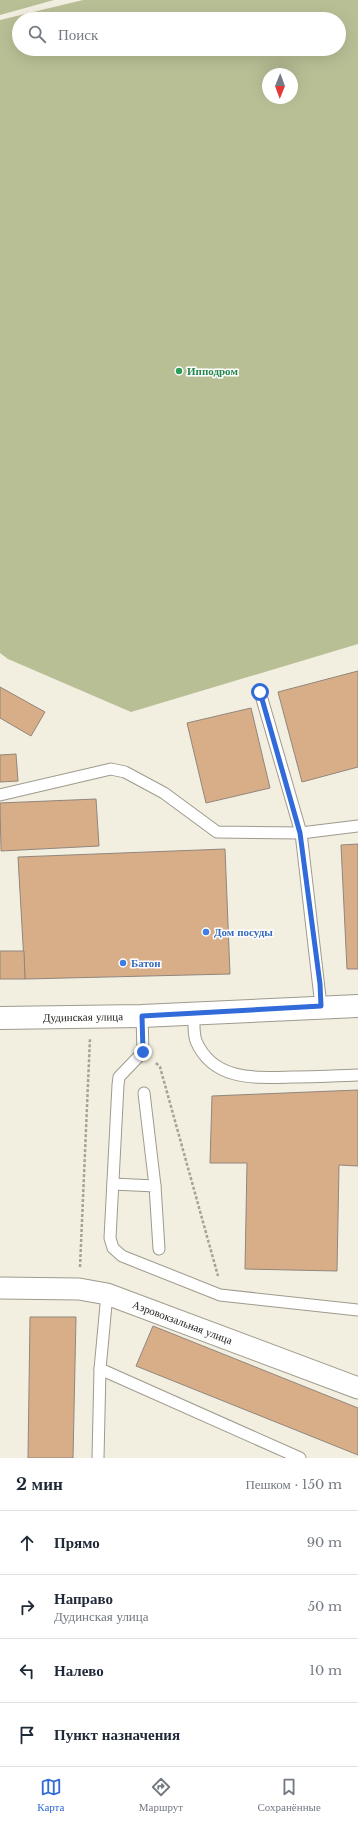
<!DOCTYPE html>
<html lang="ru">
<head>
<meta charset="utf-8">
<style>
  :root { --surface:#fff; --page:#f2f2f3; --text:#1f2937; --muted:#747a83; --line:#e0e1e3; --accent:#306bd9 }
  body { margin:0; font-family:"Libre Baskerville",serif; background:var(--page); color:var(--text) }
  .compass { position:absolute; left:262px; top:68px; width:36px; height:36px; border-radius:50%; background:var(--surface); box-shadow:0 4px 16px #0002; rotate:181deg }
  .stop { position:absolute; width:12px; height:12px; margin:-9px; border:3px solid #306bd9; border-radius:50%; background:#fff }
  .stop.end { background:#306bd9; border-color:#fff; box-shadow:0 1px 4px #0008 }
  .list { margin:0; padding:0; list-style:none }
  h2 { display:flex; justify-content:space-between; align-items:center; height:52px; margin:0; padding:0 16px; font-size:17px }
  h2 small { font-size:13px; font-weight:400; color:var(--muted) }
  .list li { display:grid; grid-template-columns:26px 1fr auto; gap:12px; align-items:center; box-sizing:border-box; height:64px; padding:0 16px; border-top:1px solid var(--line) }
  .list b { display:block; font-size:15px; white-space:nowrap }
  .list p { margin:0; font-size:13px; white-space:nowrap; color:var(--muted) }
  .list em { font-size:13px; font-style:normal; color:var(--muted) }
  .icon { flex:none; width:22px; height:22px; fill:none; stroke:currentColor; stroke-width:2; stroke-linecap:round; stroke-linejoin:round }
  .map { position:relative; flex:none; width:358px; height:1458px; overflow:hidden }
  .search { position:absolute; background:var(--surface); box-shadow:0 4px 16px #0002; left:12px; right:12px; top:12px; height:44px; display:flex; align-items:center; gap:10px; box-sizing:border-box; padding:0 14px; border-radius:22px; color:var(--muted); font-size:15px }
  .sheet { height:308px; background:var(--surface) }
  nav { display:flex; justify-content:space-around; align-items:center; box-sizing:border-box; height:56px; border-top:1px solid var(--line); background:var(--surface); font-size:11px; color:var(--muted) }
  nav a { display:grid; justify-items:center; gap:2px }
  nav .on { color:var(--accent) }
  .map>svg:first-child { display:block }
</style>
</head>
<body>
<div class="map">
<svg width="358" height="1458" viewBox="0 0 358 1458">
  <rect width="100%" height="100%" fill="#f2eee0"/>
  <g fill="#b9bf95" fill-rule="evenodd">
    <path d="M0,0H54L0,15Z"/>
    <path d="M83,0H358V644L131,712L8,659L0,653V20ZM19,19H339V49H19ZM268,74H292V98H268Z"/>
  </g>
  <g fill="#d8ae88" stroke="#91867c">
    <path d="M358,671V767L302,782L278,692Z"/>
    <path d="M0,687L45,712L31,736L0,718Z"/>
    <path d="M251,708L270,788L206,803L187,723Z"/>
    <path d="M16,754L18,781L0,782V755Z"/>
    <path d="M96,799L99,846L1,851L0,803Z"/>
    <path d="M358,844V969H347L341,845Z"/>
    <path d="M225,849L230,974L25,979L18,857Z"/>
    <path d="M0,951H24L25,979H0Z"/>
    <path d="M358,1090V1166L339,1165L337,1271L245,1269L247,1163H210L212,1096Z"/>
    <path d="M30,1317H76L73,1458H28Z"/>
    <path d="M153,1326L358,1408V1455L136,1366Z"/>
  </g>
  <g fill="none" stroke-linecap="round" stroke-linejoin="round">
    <defs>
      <g id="lane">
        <path d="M260,692L301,833L321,1006"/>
        <path d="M0,795L111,769L125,772L164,793L217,832L301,833L358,826"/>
        <path d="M194,1013C194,1022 193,1032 196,1041C213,1081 255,1078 291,1077C313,1077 336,1076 358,1075"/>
        <path d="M142,1016L143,1052L119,1077L118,1085L110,1238L113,1248L122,1256L220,1295L358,1310"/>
        <path d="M144,1093L155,1186"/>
        <path d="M113,1184L155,1186L159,1249"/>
        <path d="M100,1369L300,1458"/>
        <path d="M98,1458L100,1369L107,1294"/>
      </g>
      <g id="street">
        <path id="s1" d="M0,1288L79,1289L107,1294L358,1388"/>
      </g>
      <g id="secondary">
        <path id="s2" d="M0,1018L142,1016L358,1006"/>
      </g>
    </defs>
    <use href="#lane" stroke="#9e9a8d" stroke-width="13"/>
    <use href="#street" stroke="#9e9a8d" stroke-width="23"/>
    <use href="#secondary" stroke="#9e9a8d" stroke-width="24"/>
    <g stroke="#a5a297" stroke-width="2.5" stroke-dasharray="3 2" stroke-linecap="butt">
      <path d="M156,1063L160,1067L218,1276"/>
      <path d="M80,1267L90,1038"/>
    </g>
    <use href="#lane" stroke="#fff" stroke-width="11"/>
    <use href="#street" stroke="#fff" stroke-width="21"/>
    <use href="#secondary" stroke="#fff" stroke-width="22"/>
  </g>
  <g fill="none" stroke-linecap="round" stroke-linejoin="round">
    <path stroke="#306bd9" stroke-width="5" d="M143,1052L142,1016L321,1006L320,984L300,833L260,692"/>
  </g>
  <circle fill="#2e9e5b" stroke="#fff" stroke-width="1.5" cx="179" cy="371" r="4"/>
  <g fill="#3f7fe0" stroke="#fff" stroke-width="1.5">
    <circle cx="206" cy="932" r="4"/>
    <circle cx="123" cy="963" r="4"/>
  </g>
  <g text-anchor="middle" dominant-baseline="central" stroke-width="3" stroke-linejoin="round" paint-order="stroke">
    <g font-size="11" font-weight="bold" fill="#27864d" stroke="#fff" text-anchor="start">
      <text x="187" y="371">Ипподром</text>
    </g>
    <g font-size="11" font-weight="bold" fill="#366cbe" stroke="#fff" text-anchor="start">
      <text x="214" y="932">Дом посуды</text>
      <text x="131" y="963">Батон</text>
    </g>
    <g font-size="11" fill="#1e1c17" stroke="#fff">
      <text stroke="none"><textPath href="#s2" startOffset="83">Дудинская улица</textPath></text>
      <text stroke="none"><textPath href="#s1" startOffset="188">Аэровокзальная улица</textPath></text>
    </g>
  </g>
</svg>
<svg class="compass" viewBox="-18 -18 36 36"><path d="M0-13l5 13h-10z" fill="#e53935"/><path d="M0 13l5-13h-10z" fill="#747a83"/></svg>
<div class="stop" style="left:260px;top:692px"></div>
<div class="stop end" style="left:143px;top:1052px"></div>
<div class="search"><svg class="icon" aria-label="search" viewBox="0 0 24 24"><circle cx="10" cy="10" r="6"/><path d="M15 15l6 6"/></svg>Поиск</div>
</div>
<section class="sheet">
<h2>2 мин<small>Пешком · 150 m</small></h2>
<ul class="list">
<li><svg class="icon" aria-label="ahead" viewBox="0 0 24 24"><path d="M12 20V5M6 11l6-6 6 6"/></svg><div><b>Прямо</b></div><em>90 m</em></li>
<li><svg class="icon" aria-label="right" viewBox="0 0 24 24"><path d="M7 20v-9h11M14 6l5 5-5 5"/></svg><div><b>Направо</b><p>Дудинская улица</p></div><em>50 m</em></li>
<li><svg class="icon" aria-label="left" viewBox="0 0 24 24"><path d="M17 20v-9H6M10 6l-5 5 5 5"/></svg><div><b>Налево</b></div><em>10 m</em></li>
<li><svg class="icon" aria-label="arrive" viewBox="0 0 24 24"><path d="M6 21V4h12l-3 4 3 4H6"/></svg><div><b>Пункт назначения</b></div></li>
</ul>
</section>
<nav>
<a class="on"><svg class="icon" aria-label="map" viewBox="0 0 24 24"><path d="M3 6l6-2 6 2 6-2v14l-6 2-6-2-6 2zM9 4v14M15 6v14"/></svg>Карта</a>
<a><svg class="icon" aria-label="directions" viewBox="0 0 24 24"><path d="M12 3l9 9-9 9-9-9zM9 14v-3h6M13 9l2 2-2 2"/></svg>Маршрут</a>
<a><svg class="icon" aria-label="saved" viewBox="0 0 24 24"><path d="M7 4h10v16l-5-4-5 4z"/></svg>Сохранённые</a>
</nav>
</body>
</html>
